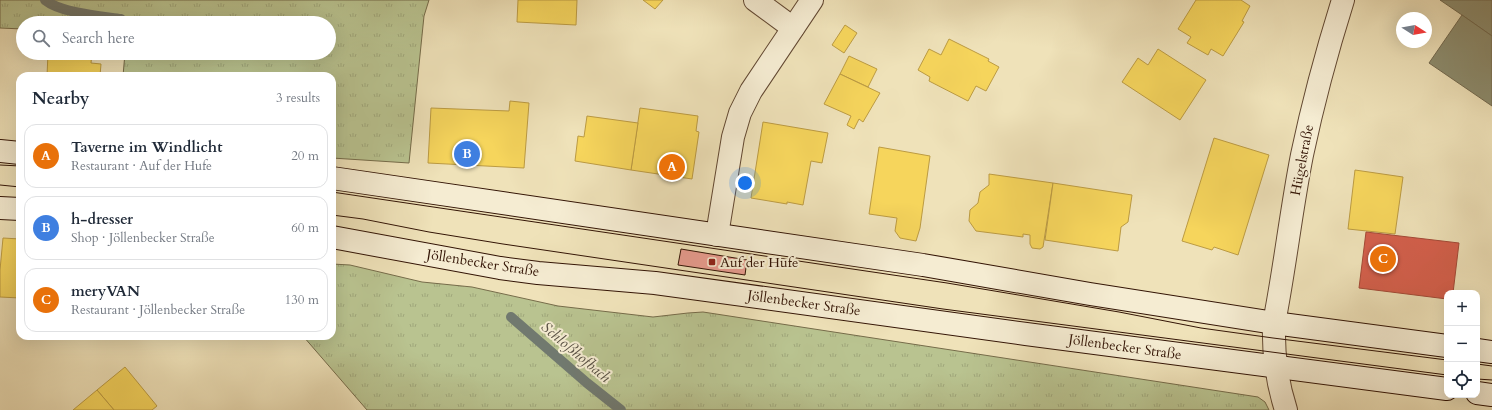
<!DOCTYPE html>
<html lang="en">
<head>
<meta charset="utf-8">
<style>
  :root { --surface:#fff; --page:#f2f2f3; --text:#1f2937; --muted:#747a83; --line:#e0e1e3; --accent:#8f2418 }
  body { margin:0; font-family:Cardo,serif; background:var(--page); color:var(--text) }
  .controls { position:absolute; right:12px; bottom:12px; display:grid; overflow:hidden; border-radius:8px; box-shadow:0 4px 16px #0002 }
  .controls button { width:36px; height:36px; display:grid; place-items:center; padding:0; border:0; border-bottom:1px solid var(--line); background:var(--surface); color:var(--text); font:20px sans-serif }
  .compass { position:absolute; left:1396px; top:12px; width:36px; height:36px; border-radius:50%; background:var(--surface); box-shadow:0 4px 16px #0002; rotate:101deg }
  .you { position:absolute; left:745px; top:183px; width:14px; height:14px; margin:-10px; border:3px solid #fff; border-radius:50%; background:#1a73e8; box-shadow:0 0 0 6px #1a73e833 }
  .badge { display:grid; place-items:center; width:26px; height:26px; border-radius:50%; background:var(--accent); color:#fff; font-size:13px; font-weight:700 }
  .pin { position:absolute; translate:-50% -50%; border:2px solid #fff; box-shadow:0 1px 4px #0006 }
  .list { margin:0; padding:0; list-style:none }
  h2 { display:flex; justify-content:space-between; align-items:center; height:52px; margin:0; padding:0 16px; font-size:17px }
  h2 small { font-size:13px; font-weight:400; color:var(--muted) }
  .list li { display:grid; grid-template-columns:26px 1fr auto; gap:12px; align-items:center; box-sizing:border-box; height:64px; margin:0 8px 8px; padding:0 8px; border:1px solid var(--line); border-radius:12px }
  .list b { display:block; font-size:15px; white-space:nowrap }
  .list p { margin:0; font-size:13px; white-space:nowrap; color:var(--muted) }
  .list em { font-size:13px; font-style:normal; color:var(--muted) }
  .icon { flex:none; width:22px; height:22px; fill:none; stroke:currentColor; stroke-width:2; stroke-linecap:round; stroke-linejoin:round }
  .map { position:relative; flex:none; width:1492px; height:410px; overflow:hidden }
  .search { position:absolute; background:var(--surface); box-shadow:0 4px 16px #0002; left:16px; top:16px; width:320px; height:44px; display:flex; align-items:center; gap:10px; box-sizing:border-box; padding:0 14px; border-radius:22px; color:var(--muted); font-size:15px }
  .panel { position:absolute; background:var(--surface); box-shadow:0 4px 16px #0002; left:16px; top:72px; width:320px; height:268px; border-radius:12px }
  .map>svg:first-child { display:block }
</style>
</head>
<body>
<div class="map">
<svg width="1492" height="410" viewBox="0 0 1492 410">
  <defs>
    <pattern id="park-tufts" width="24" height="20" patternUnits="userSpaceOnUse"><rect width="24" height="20" fill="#b9c390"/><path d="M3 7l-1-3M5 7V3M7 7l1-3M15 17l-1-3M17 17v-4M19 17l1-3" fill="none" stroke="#a0a77b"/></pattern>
  </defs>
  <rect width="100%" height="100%" fill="#efe2b9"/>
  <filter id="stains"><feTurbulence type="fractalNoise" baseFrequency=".005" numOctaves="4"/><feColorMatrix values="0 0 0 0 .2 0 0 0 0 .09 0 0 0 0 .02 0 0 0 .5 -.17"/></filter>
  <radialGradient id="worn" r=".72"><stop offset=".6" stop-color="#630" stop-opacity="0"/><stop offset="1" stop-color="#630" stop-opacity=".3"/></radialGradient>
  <g fill="url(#park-tufts)" stroke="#766c4a">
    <path d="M0,0H429L424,16L409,163L332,158V76H123L125,53H329V23H23V29L0,28Z"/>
    <path d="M332,264L350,265L422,282L472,287L558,306L653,317L688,313L703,312L1258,397L1265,402L1269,410H367L303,336H332Z"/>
  </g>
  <g fill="#f6d55c" stroke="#bc9b42">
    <path d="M518,0H577L576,25L517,22Z"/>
    <path d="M643,0H663L655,9Z"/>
    <path d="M1196,0H1241L1250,6L1242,21L1244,22L1223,56L1211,49L1208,55L1187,43L1191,37L1178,29Z"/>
    <path d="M845,25L857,33L844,53L832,45Z"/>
    <path d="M949,39L989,59L988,61L999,67L986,91L976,86L968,101L929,81L930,77L918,70L929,49L941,55Z"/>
    <path d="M1158,49L1206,80L1180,120L1122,82L1138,58L1148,65Z"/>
    <path d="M48,53H92L91,63L101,64L100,76H47Z"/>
    <path d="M849,56L877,69L868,87L840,74Z"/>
    <path d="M840,74L880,93L863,122L859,119L854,129L847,125L851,116L824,104Z"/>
    <path d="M510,101L529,103L524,168L428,163L431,108L509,111Z"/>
    <path d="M640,108L698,116L696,131L699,132L692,179L631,170Z"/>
    <path d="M587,116L638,123L631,170L575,161L578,136L584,137Z"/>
    <path d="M763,122L828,133L822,163L811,161L803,205L787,202V204L751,198Z"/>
    <path d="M1214,138L1269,155L1238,255L1214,247L1212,250L1182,241Z"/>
    <path d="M879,147L930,156L920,228L916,241L900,238L895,231L897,218L869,214Z"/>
    <path d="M1355,170L1403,177L1395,234L1348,229Z"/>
    <path d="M989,174L1053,183L1043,247L1040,249L1032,248L1030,244V235L1023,234V237L976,231L969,221L970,210L978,203L980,192L989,185Z"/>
    <path d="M1053,183L1132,195L1128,222L1121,227L1118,251L1045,240Z"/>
    <path d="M3,238L20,239V298L0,297V270Z"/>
    <path d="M125,367L157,406L152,410H114L97,390Z"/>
    <path d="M97,390L114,410H73Z"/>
  </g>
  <path fill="#d6604d" stroke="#a54937" d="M1366,232L1459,243L1453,293H1447V299L1359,288Z"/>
  <g fill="#8c8c6e" stroke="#71684e">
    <path d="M1440,0H1492V36L1462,15Z"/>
    <path d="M1462,15L1492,36V106L1429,63Z"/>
  </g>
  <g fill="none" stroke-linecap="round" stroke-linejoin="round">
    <g stroke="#71796f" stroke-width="10">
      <path d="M45,0C61,13 100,16 121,19"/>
      <path d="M511,317L587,383L621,410"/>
    </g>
  </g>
  <path fill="#e79b8e" stroke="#331405" d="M681,249L747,260L745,275L678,265Z"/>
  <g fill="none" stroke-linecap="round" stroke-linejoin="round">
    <defs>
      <g id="minor">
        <path d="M755,0L793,28"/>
        <path d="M717,235L733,137L740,113L751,91L812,0"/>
        <path d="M1286,410C1277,382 1273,352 1274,323C1285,267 1291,211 1302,155C1313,103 1327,51 1343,0"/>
      </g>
      <g id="secondary">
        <path d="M0,151L20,153"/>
        <path d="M332,178L923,265L1090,294L1274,323L1447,346"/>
        <path d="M0,208L20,209"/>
        <path d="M332,237L500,268L538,273L655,283L1026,334L1447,389"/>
        <path d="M1477,350L1492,352"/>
        <path d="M1477,393L1492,395"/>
      </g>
    </defs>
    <use href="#minor" stroke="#624832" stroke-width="24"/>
    <use href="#secondary" stroke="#331405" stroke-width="24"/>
    <use href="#minor" stroke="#f5ecd2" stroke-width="22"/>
    <use href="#secondary" stroke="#f5ecd2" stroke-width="22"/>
    <g stroke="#331405" stroke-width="1">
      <path d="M0,165L20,166"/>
      <path d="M0,185L20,187"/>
      <path d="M332,192L947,283L1119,312L1201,328L1273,338L1447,360"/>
      <path d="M332,215L363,219L429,232L503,244L943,309L1447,375"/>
      <path d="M1477,364L1492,366"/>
      <path d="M1477,379L1492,380"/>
    </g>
  </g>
  <rect fill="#8f2418" stroke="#f5ecd2" stroke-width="1.5" x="708" y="258" width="8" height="8" rx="2"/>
  <g text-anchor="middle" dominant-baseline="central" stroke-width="4" stroke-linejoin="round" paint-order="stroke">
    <g font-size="14" fill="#331405" stroke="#f5ecd2">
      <text transform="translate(1302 160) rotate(-79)">Hügelstraße</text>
      <text transform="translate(483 263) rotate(9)">Jöllenbecker Straße</text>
      <text transform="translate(804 303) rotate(8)">Jöllenbecker Straße</text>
      <text transform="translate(1125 347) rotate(8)">Jöllenbecker Straße</text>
    </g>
    <g font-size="14" fill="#331405" stroke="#f5ecd2" text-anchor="start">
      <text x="720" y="262">Auf der Hufe</text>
    </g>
    <g font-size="15" font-style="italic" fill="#574f43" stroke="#f5ecd2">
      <text transform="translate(576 352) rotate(40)">Schloßhofbach</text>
    </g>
  </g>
  <rect width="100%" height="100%" filter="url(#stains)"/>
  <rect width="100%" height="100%" fill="url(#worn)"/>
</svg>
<div class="controls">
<button>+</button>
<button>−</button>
<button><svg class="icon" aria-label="locate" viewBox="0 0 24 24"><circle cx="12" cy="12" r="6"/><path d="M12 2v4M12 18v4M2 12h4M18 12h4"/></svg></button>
</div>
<svg class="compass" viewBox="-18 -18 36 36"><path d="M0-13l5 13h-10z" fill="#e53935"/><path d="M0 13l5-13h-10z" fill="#747a83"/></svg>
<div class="you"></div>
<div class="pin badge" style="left:672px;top:167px;background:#e8710a">A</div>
<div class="pin badge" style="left:467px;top:154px;background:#3f7fe0">B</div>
<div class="pin badge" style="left:1383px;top:259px;background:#e8710a">C</div>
<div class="search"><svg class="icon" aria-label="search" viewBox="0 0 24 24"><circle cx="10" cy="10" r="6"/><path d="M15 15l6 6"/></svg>Search here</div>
<section class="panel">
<h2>Nearby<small>3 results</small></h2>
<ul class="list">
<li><span class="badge" style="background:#e8710a">A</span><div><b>Taverne im Windlicht</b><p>Restaurant · Auf der Hufe</p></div><em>20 m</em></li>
<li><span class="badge" style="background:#3f7fe0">B</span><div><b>h-dresser</b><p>Shop · Jöllenbecker Straße</p></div><em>60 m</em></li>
<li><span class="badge" style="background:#e8710a">C</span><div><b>meryVAN</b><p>Restaurant · Jöllenbecker Straße</p></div><em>130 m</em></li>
</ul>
</section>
</div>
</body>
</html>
